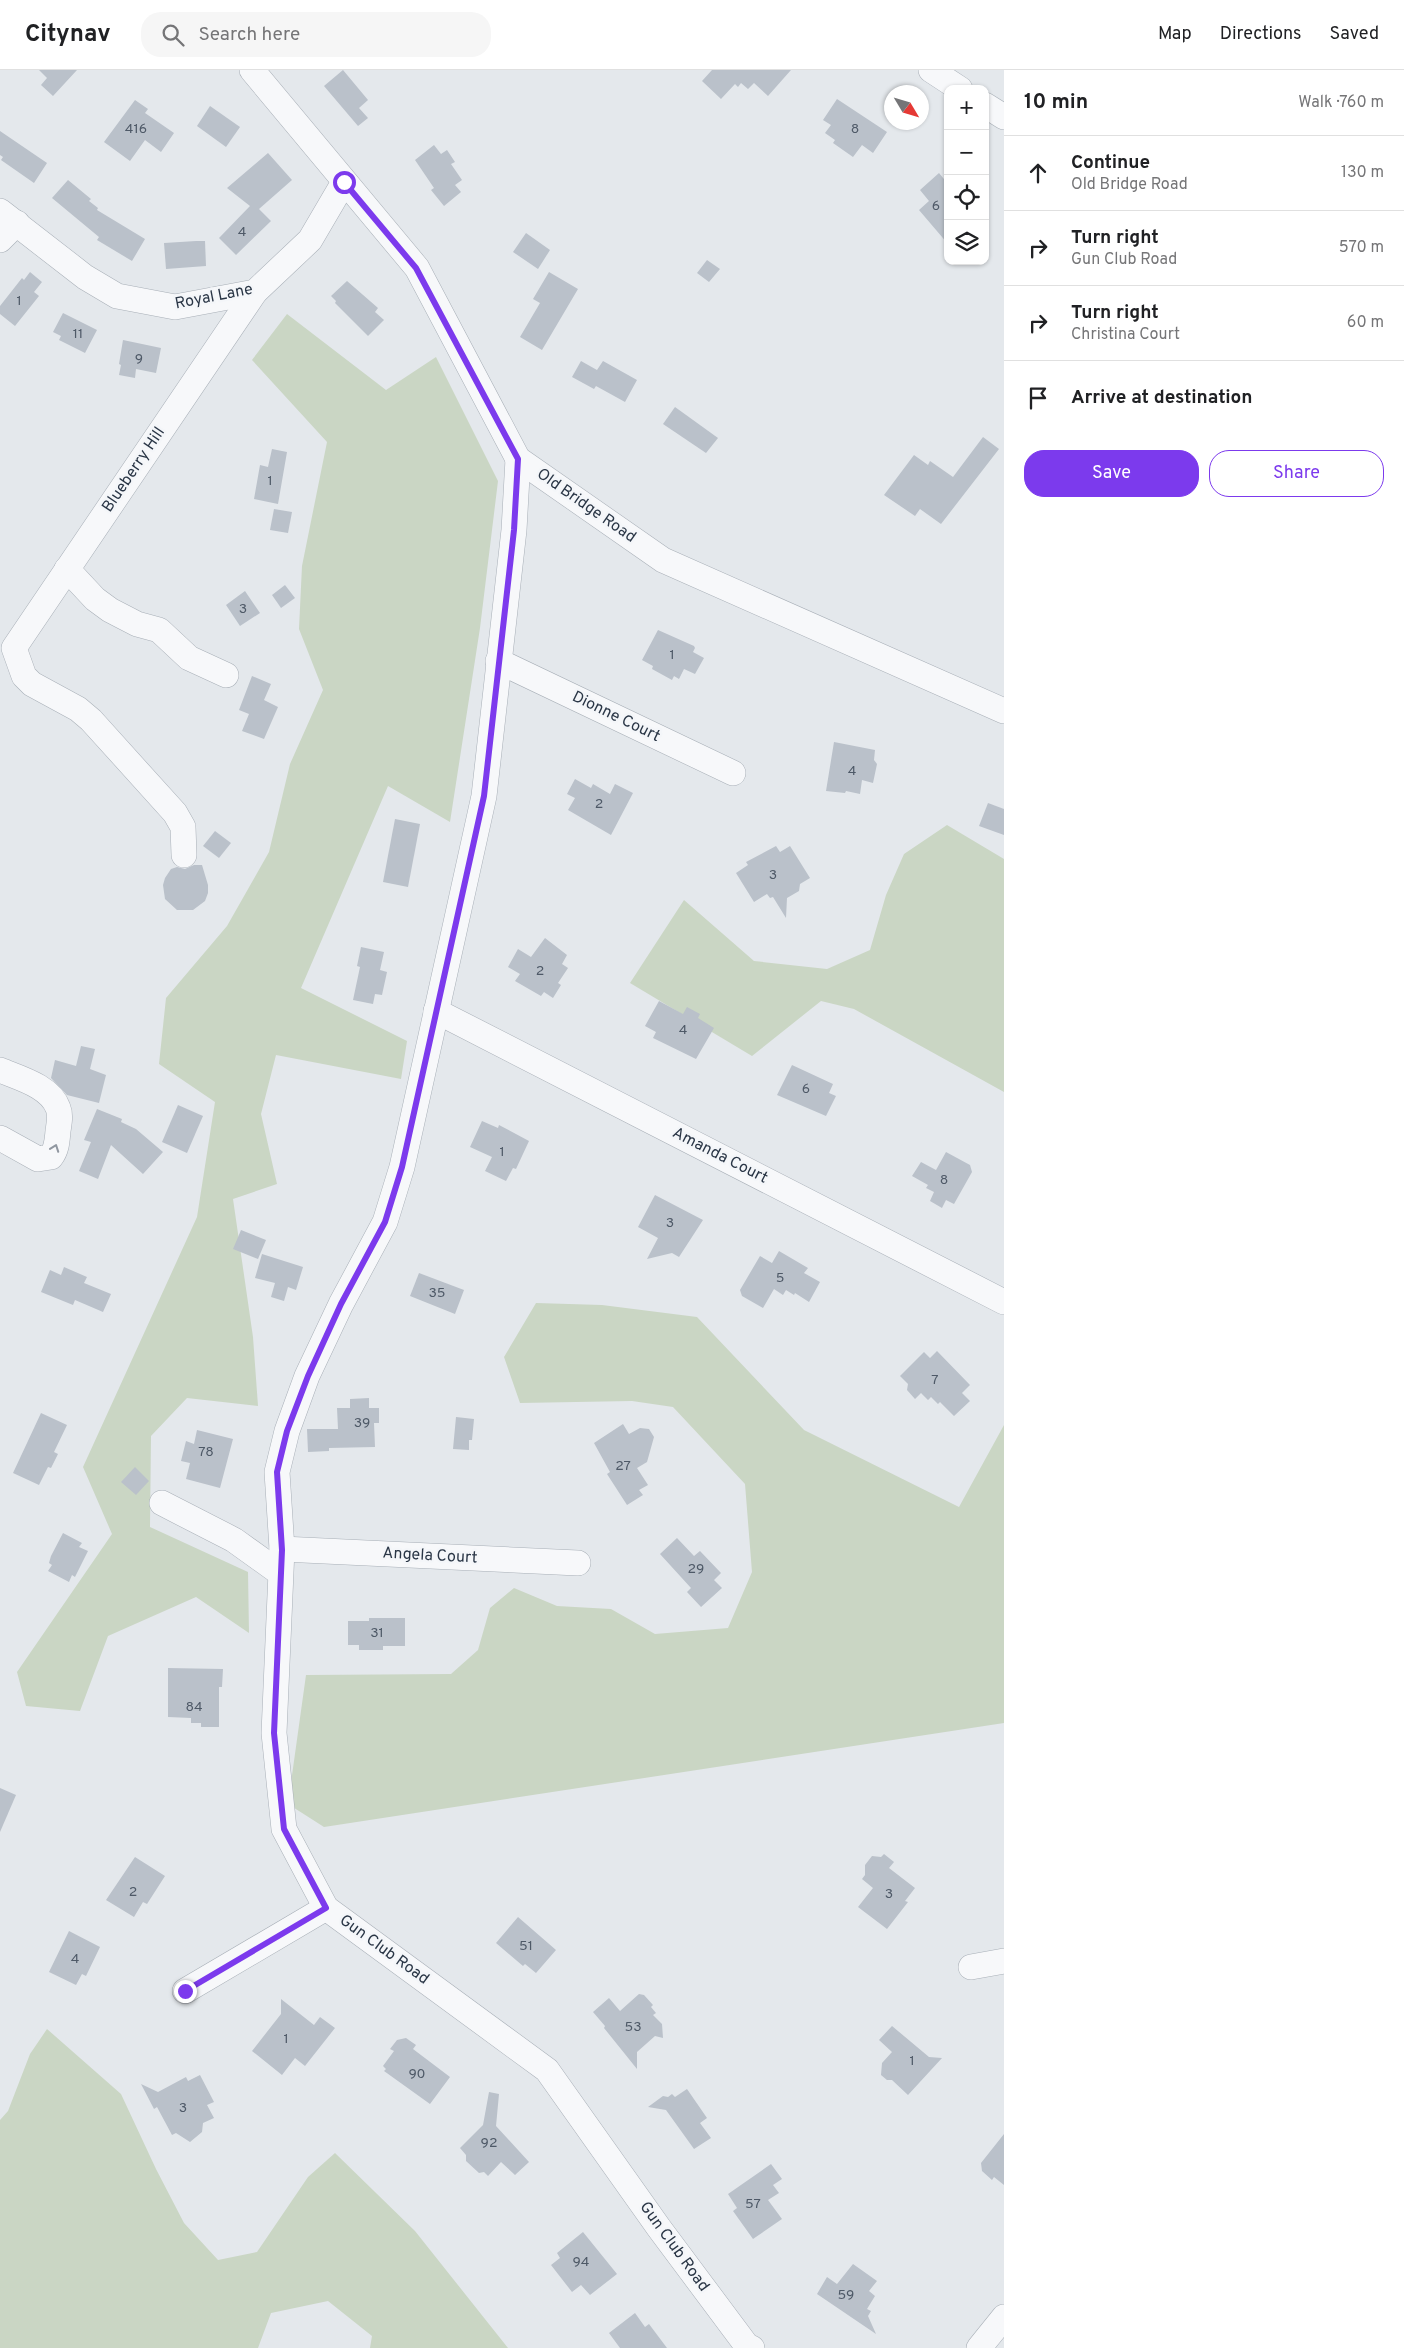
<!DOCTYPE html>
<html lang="en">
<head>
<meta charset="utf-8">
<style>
  :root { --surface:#fff; --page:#f6f6f6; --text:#202124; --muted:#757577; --line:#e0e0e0; --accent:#7c3aed }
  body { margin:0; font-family:Overpass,sans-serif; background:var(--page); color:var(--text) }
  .controls { position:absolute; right:15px; top:15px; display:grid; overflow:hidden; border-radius:10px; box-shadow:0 1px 4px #0004 }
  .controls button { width:45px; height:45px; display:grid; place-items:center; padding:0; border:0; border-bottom:1px solid var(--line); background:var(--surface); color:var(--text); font:25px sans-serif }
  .compass { position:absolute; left:884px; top:15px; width:45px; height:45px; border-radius:50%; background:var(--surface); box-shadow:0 1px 4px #0004; rotate:128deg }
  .stop { position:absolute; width:15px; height:15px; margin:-11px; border:4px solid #7c3aed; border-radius:50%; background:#fff }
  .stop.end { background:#7c3aed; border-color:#fff; box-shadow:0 1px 5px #0008 }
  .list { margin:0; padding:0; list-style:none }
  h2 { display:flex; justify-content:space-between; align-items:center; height:65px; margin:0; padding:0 20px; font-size:21px }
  h2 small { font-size:16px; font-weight:400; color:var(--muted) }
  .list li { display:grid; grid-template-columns:32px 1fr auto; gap:15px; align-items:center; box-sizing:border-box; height:75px; padding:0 20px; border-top:1px solid var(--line) }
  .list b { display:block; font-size:19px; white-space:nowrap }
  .list p { margin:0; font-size:16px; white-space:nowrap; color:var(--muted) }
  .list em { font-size:16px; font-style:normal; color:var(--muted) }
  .actions { display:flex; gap:10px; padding:15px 20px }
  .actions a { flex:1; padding:11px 0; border:1px solid var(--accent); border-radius:20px; text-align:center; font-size:18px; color:var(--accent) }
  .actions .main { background:var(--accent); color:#fff }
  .icon { flex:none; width:28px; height:28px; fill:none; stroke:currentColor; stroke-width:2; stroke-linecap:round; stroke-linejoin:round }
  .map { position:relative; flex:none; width:1004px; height:2278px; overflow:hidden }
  header { display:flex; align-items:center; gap:30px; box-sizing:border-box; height:70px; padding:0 25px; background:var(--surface); border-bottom:1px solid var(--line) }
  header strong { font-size:24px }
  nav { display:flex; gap:28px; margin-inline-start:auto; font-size:18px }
  .search { width:350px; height:45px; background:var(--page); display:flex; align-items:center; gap:12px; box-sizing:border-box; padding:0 18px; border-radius:20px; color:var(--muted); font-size:19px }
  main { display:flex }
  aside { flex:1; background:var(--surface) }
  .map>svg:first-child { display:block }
</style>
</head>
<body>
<header>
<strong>Citynav</strong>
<div class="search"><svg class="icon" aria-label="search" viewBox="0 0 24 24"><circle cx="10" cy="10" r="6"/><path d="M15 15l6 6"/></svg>Search here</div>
<nav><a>Map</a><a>Directions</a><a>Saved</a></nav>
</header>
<main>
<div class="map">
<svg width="1004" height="2278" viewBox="0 0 1004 2278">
  <rect width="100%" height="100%" fill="#e4e8ec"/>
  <g fill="#cad6c4">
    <path d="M287,244L386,320L436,287L498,411L480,558L450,752L388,716L301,918L407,971L401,1009L276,985L261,1044L277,1114L233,1129L253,1267L258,1336L187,1328L151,1366L150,1457L248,1502L249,1563L196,1527L108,1566L80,1641L26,1636L17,1602L112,1464L83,1397L197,1147L215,1032L159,994L166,928L227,856L269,782L290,694L323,620L299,559L302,496L327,372L252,290Z"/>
    <path d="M947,755L1004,789V1022L854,939L821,931L752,986L630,913L684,830L754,891L827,899L870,880L886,825L904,784Z"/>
    <path d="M536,1233L602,1235L697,1247L804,1360L959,1437L1004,1355V1653L324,1757L288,1734L306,1605L451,1604L478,1580L490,1538L514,1518L557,1536L611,1539L655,1564L728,1558L752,1502L745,1414L673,1337L632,1331L520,1333L504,1287Z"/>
    <path d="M47,1959L121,2024L156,2099L184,2153L218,2190L257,2182L308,2107L335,2083L415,2161L508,2278H370L372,2266L328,2231L271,2243L258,2278H0V2050L8,2041L30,1984Z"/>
  </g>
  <g fill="#bac1ca">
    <path d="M39,0H77L53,26L41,15L47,8Z"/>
    <path d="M343,0L368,30L359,38L368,48L358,56L324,16Z"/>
    <path d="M712,0H791L768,26L754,13L748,19L741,13L738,17L735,14L721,29L702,11Z"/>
    <path d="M837,29L887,62L873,83L862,75L853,87L833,73L835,70L825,63L831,55L823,50Z"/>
    <path d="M135,30L148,39L145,43L174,63L161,82L145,70L130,91L104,72Z"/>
    <path d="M210,36L240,57L226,77L197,56Z"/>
    <path d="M0,61L47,93L34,113L1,90L3,87L0,85Z"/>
    <path d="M434,75L441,84L447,80L455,92L451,94L462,110L455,115L461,122L444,136L431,120L434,118L415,90Z"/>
    <path d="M268,83L292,110L259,139L271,151L236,185L219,168L250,136L227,118Z"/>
    <path d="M939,103L948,114V174L919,140L929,131L920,120Z"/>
    <path d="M68,110L91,129L89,131L98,138L97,140L145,169L132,191L97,170L99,167L52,128Z"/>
    <path d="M526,163L550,180L538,199L513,182Z"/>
    <path d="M196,171H205L206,196L166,199L164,173Z"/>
    <path d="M707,190L720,199L709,212L697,203Z"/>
    <path d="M30,202L42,212L34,222L39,226L15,256L0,244V236L22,208L24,210Z"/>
    <path d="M549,202L578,219L542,280L520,267L540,233L533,229Z"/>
    <path d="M347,211L378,238L375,242L384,250L368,266L335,233L336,231L331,226Z"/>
    <path d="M63,243L97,260L85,283L59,270L61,266L53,262Z"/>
    <path d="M123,270L161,278L156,303L136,299L135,308L119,305L121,295L119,294Z"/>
    <path d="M581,291L597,300L603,291L637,310L625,332L596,316L594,319L572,307Z"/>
    <path d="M675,337L718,368L706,383L663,354Z"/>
    <path d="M983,367L999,379L941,454L920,439L915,446L884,425L914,385L928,395L930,391L953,407Z"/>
    <path d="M272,379L287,382L278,434L254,429L260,395L268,397Z"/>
    <path d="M274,439L292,442L288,463L270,460Z"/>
    <path d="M285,515L295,528L281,538L272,525Z"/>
    <path d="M245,521L260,543L240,556L226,535Z"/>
    <path d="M658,560L694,576L695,578L693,582L704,588L695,604L684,599L679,609L674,606L672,610L652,599L653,596L642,590Z"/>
    <path d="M252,606L271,614L264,630L278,637L264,669L242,661L249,644L239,640Z"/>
    <path d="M834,672L875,680L874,690L877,694L873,713L862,710L860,724L846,721L845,723L826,721Z"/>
    <path d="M575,709L591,718L593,714L610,724L615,714L633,723L611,765L568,740L575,728L567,724Z"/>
    <path d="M988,733L1004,739V765L979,756Z"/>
    <path d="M395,749L420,754L408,817L383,812Z"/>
    <path d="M215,761L231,773L219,788L203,776Z"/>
    <path d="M776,776L780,782L790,776L810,808L800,814L799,821L787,828L786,848L773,827L770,828L767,824L754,832L736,803L748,795L746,792Z"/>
    <path d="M194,795H202L208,815V823L205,831L193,840H177L165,829L163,815L165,808L171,799L177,797L185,799Z"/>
    <path d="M545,868L567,885L562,894L568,898L558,913L561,915L553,928L544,922L541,926L515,911L520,904L508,897L518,879L531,887Z"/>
    <path d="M361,877L384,882L380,900L387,902L382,925L375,924L373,934L353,930L360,897L357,896Z"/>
    <path d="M659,931L683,944L687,937L700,944L698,948L714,958L696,989L653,968L656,962L645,956Z"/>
    <path d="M81,976L95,979L90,999L106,1005L99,1033L67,1025L51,1008L55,990L76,996Z"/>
    <path d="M792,995L833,1014L829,1023L836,1026L826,1046L777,1025Z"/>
    <path d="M178,1035L203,1046L187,1083L162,1072Z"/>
    <path d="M97,1039L122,1049L121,1052L136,1059L163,1082L143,1104L111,1075L98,1109L79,1101L91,1072L84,1070Z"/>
    <path d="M482,1051L498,1058L499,1055L529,1071L516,1099L513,1098L506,1111L485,1101L492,1087L470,1077Z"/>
    <path d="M946,1082L970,1095L972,1102L954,1134L946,1130L942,1138L930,1131L934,1122L926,1118L928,1115L912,1106L921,1092L936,1100Z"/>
    <path d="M655,1125L703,1150L679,1187L672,1183L647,1189L658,1168L638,1157Z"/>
    <path d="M241,1160L266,1170L258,1189L233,1179Z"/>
    <path d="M779,1181L808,1198L804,1203L820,1212L809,1232L795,1223L794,1225L786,1220L783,1225L774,1219L763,1238L742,1226L740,1220L760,1186L772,1193Z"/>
    <path d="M262,1184L303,1197L296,1220L288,1217L284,1231L271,1227L275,1213L255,1208Z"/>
    <path d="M64,1197L87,1207L84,1213L111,1224L103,1242L75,1230L73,1235L41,1222L50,1200L61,1205Z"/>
    <path d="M419,1203L464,1220L455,1244L410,1226Z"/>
    <path d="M937,1281L970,1315L962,1323L970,1331L954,1346L940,1332L938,1334L931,1327L928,1330L921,1323L915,1329L907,1320L908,1314L900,1306L924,1282L930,1288Z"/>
    <path d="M369,1328V1338H379V1353H374L375,1377L329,1378V1381L308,1382L307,1359H338L337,1338H350V1329Z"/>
    <path d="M41,1343L67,1355L54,1382L58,1384L51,1398L48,1397L39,1415L13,1403Z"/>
    <path d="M456,1347L474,1349L472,1370H469V1380L453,1379Z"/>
    <path d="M623,1354L629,1364L640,1358L649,1359L654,1367L647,1392L637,1398L648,1415L639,1420L643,1425L627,1435L607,1404L610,1402L594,1373Z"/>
    <path d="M197,1360L233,1369L220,1418L186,1409L190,1393L181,1391L186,1371L194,1374Z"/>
    <path d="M135,1397L149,1411L136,1425L121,1412Z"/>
    <path d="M63,1463L82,1473L79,1477L88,1481L75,1507L72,1505L69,1512L48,1501L52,1495L49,1493L51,1486Z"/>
    <path d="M677,1468L694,1486L700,1481L721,1503L714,1510L722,1518L701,1537L687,1522L691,1518L660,1484Z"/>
    <path d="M369,1548H405V1576H383V1580H359V1575H348V1551H369Z"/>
    <path d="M168,1598L223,1599L222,1617H219V1657H201V1653H191V1648L168,1647Z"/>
    <path d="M0,1718L16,1725L0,1762Z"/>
    <path d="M884,1784L894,1792L889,1798L915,1818L905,1831L908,1832L887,1859L858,1837L873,1818L862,1809L865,1805V1795L872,1786L881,1787Z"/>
    <path d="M135,1787L165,1806L147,1834L143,1832L134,1847L106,1830Z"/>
    <path d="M518,1847L556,1880L536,1903L525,1894L523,1896L496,1873Z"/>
    <path d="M69,1861L100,1877L86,1906L82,1904L76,1915L49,1902Z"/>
    <path d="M639,1924L644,1925L653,1935L651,1937L656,1943L653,1945L662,1954L663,1968L655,1966L637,1982V1999L604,1958L605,1956L593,1942L609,1928L620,1941Z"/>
    <path d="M281,1929L314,1955L320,1947L335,1958L305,1996L295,1988L282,2005L252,1981L281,1944Z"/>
    <path d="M892,1956L929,1987L942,1988L908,2025L892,2010H887L881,2005L882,1993L892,1982L879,1970Z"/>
    <path d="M406,1968L416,1975L413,1979L450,2007L430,2034L384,2001L386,1999L383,1996L394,1981L390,1979L397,1970Z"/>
    <path d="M200,2005L214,2032L207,2035L214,2048L203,2053L202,2062L190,2072L176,2063L172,2065L157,2037L154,2039L141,2014L158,2022L186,2007L188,2011Z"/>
    <path d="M687,2019L707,2048L700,2053L711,2068L694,2079L666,2040L648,2037L663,2026L668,2027L672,2024L675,2027Z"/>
    <path d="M489,2022L499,2024L496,2056L529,2092L515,2105L501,2092L488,2106L484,2102L479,2103L466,2091V2085L460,2078L483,2055Z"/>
    <path d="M1004,2064V2115L994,2107L992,2110L982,2101L981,2093Z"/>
    <path d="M771,2094L782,2109L773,2115L779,2123L768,2130L782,2149L753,2169L733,2141L737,2138L728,2124Z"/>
    <path d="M583,2162L617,2204L590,2225L581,2215L572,2222L551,2195L560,2188L557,2183Z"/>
    <path d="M853,2194L877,2211L869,2221L875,2226L867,2239L871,2241L868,2246L876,2264L817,2224L827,2207L837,2214Z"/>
    <path d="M635,2243L645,2257L649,2254L667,2278H620L609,2263Z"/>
  </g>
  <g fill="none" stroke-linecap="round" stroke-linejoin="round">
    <defs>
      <g id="minor">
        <path d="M252,0L417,198L518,389L663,490L1004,641"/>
        <path d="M931,0L960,19"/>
        <path d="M985,35L1004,47"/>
        <path d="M0,141L85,207L117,226L175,237L255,222L310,170L344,112"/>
        <path d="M0,170L17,153"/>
        <path d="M518,389L514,460L484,726L402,1097L385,1152L341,1234L307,1306L287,1361L277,1402L282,1479L274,1663L284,1759L326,1838L547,2000L659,2158L747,2276L752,2278"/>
        <path d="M67,499L95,529L110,540L137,554L159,560L189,588L226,605"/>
        <path d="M498,591L733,703"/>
        <path d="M184,785L183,757L175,743L91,650L78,639L32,614L24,606L14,578L255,222"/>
        <path d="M436,941L1004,1232"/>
        <path d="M0,1000C19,1008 50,1016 58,1038C61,1045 59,1054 58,1061C57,1071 57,1079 51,1087L38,1089L0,1068"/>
        <path d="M162,1433L234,1470L280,1503"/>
        <path d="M282,1479L578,1493"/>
        <path d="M971,1897L1004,1891"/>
        <path d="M185,1921L326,1838"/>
        <path d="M979,2278L1004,2247"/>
      </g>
    </defs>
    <use href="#minor" stroke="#a8afb7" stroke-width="26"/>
    <use href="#minor" stroke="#f7f8fa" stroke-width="25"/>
  </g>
  <defs><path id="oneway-chevron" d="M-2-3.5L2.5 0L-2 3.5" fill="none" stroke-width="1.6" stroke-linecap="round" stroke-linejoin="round" transform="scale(1.25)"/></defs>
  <use stroke="#9097a0" href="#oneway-chevron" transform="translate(55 1078) rotate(-70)"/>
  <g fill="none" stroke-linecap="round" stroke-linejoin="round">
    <path stroke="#7c3aed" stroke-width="6" d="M185,1921L326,1838L284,1759L274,1663L282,1480L277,1402L287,1361L308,1306L341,1234L385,1152L402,1097L484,726L514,460L518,389L416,198L344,112"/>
  </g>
  <g text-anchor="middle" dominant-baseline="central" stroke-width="5" stroke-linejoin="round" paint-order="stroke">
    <g font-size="14" fill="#4e5967">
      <text x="136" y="59">416</text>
      <text x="855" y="59">8</text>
      <text x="936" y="136">6</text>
      <text x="242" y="162">4</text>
      <text x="19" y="231">1</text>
      <text x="78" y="264">11</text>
      <text x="139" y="289">9</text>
      <text x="270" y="411">1</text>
      <text x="243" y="539">3</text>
      <text x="672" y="585">1</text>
      <text x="852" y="701">4</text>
      <text x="599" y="734">2</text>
      <text x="773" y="805">3</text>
      <text x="540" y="901">2</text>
      <text x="683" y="960">4</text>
      <text x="806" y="1019">6</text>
      <text x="502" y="1082">1</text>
      <text x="944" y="1110">8</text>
      <text x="670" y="1153">3</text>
      <text x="780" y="1208">5</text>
      <text x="437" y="1223">35</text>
      <text x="935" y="1310">7</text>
      <text x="362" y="1353">39</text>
      <text x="206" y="1382">78</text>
      <text x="623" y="1396">27</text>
      <text x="696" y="1499">29</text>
      <text x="377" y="1563">31</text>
      <text x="194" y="1637">84</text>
      <text x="133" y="1822">2</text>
      <text x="889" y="1824">3</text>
      <text x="526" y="1876">51</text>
      <text x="75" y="1889">4</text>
      <text x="633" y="1957">53</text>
      <text x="286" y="1969">1</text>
      <text x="912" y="1991">1</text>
      <text x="417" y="2004">90</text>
      <text x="183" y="2038">3</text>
      <text x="489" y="2073">92</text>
      <text x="753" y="2134">57</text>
      <text x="581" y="2192">94</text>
      <text x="846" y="2225">59</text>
    </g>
    <g font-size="16" fill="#2a3646" stroke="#f4f6f9">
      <text transform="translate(214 227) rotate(-11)">Royal Lane</text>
      <text transform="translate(134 400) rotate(-56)">Blueberry Hill</text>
      <text transform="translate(586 436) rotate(35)">Old Bridge Road</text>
      <text transform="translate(616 647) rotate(26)">Dionne Court</text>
      <text transform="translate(720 1086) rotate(27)">Amanda Court</text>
      <text transform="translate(430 1486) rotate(3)">Angela Court</text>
      <text transform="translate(384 1880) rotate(36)">Gun Club Road</text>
      <text transform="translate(674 2177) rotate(54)">Gun Club Road</text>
    </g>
  </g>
</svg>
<div class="controls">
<button>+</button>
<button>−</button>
<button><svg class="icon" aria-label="locate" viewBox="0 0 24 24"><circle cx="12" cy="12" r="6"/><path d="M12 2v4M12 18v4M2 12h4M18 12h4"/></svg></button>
<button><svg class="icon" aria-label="layers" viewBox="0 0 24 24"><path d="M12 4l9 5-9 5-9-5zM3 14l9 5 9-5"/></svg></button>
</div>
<svg class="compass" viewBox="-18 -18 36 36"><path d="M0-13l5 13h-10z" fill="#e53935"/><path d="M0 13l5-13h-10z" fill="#757577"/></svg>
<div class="stop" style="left:344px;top:112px"></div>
<div class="stop end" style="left:185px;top:1921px"></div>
</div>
<aside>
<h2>10 min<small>Walk · 760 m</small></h2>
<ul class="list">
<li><svg class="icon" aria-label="ahead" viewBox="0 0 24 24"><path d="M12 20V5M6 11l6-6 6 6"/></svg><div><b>Continue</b><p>Old Bridge Road</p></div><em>130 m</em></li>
<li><svg class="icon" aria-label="right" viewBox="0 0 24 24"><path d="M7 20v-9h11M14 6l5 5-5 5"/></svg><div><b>Turn right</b><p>Gun Club Road</p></div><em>570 m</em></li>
<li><svg class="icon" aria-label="right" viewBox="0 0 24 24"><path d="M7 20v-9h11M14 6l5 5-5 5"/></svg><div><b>Turn right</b><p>Christina Court</p></div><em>60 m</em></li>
<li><svg class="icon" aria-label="arrive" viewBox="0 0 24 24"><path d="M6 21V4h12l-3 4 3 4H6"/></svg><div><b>Arrive at destination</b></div></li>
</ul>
<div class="actions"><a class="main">Save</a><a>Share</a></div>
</aside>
</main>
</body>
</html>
